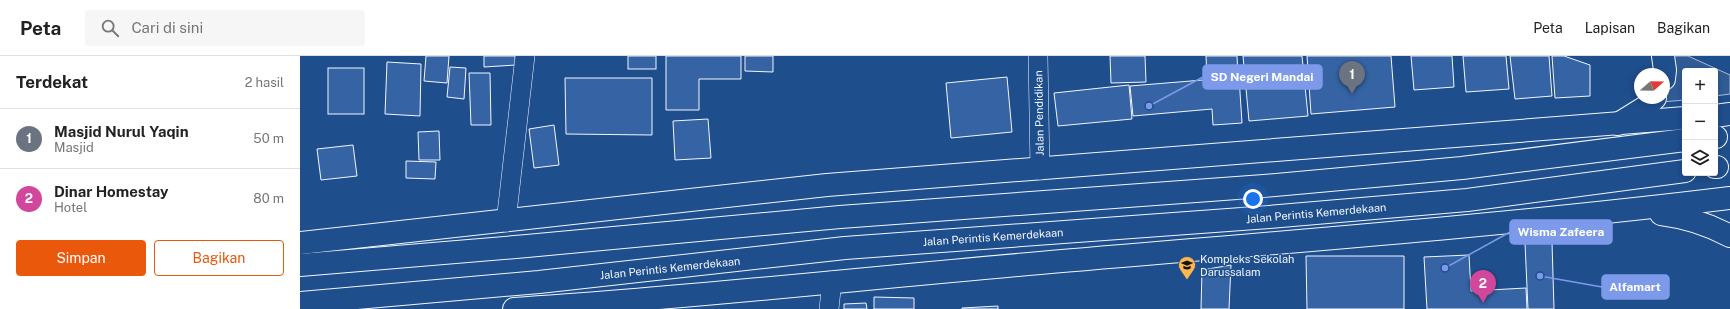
<!DOCTYPE html>
<html lang="id">
<head>
<meta charset="utf-8">
<style>
  :root { --surface:#fff; --page:#f6f6f6; --text:#222; --muted:#767676; --line:#e0e0e0; --accent:#ea580c }
  body { margin:0; font-family:"Public Sans",sans-serif; background:var(--page); color:var(--text) }
  .controls { position:absolute; right:12px; top:12px; display:grid; overflow:hidden; border-radius:4px; box-shadow:0 2px 6px #0003 }
  .controls button { width:36px; height:36px; display:grid; place-items:center; padding:0; border:0; border-bottom:1px solid var(--line); background:var(--surface); color:var(--text); font:20px sans-serif }
  .compass { position:absolute; left:1334px; top:12px; width:36px; height:36px; border-radius:50%; background:var(--surface); box-shadow:0 2px 6px #0003; rotate:70deg }
  .you { position:absolute; left:953px; top:143px; width:14px; height:14px; margin:-10px; border:3px solid #fff; border-radius:50%; background:#1a73e8; box-shadow:0 0 0 6px #1a73e833 }
  .badge { display:grid; place-items:center; width:26px; height:26px; border-radius:50%; background:var(--accent); color:#fff; font-size:13px; font-weight:700 }
  .pin { position:absolute; translate:-50% -33px; filter:drop-shadow(0 1px 2px #0008) }
  .pin::after { content:''; position:absolute; top:21px; width:14px; height:12px; background:inherit; clip-path:polygon(0 0,100% 0,50% 100%) }
  .list { margin:0; padding:0; list-style:none }
  h2 { display:flex; justify-content:space-between; align-items:center; height:52px; margin:0; padding:0 16px; font-size:17px }
  h2 small { font-size:13px; font-weight:400; color:var(--muted) }
  .list li { display:grid; grid-template-columns:26px 1fr auto; gap:12px; align-items:center; box-sizing:border-box; height:60px; padding:0 16px; border-top:1px solid var(--line) }
  .list b { display:block; font-size:15px; white-space:nowrap }
  .list p { margin:0; font-size:13px; white-space:nowrap; color:var(--muted) }
  .list em { font-size:13px; font-style:normal; color:var(--muted) }
  .actions { display:flex; gap:8px; padding:12px 16px }
  .actions a { flex:1; padding:9px 0; border:1px solid var(--accent); border-radius:4px; text-align:center; font-size:14px; color:var(--accent) }
  .actions .main { background:var(--accent); color:#fff }
  .icon { flex:none; width:22px; height:22px; fill:none; stroke:currentColor; stroke-width:2; stroke-linecap:round; stroke-linejoin:round }
  .map { position:relative; flex:none; width:1430px; height:253px; overflow:hidden }
  header { display:flex; align-items:center; gap:24px; box-sizing:border-box; height:56px; padding:0 20px; background:var(--surface); border-bottom:1px solid var(--line) }
  header strong { font-size:19px }
  nav { display:flex; gap:22px; margin-inline-start:auto; font-size:14px }
  .search { width:280px; height:36px; background:var(--page); display:flex; align-items:center; gap:10px; box-sizing:border-box; padding:0 14px; border-radius:4px; color:var(--muted); font-size:15px }
  main { display:flex }
  aside { flex:1; background:var(--surface) }
  .map>svg:first-child { display:block }
</style>
</head>
<body>
<header>
<strong>Peta</strong>
<div class="search"><svg class="icon" aria-label="search" viewBox="0 0 24 24"><circle cx="10" cy="10" r="6"/><path d="M15 15l6 6"/></svg>Cari di sini</div>
<nav><a>Peta</a><a>Lapisan</a><a>Bagikan</a></nav>
</header>
<main>
<aside>
<h2>Terdekat<small>2 hasil</small></h2>
<ul class="list">
<li><span class="badge" style="background:#6b7280">1</span><div><b>Masjid Nurul Yaqin</b><p>Masjid</p></div><em>50 m</em></li>
<li><span class="badge" style="background:#d1479c">2</span><div><b>Dinar Homestay</b><p>Hotel</p></div><em>80 m</em></li>
</ul>
<div class="actions"><a class="main">Simpan</a><a>Bagikan</a></div>
</aside>
<div class="map">
<svg width="1430" height="253" viewBox="0 0 1430 253">
  <rect width="100%" height="100%" fill="#1f4e8c"/>
  <path fill="#305b95" stroke="#a8bbd7" d="M1372,0H1388L1430,19V38L1415,40V15H1385V44L1361,46L1372,27Z"/>
  <g fill="#3563a3" stroke="#f2f6ff">
    <path d="M126,0H149L147,27L124,25Z"/>
    <path d="M184,0H215L216,9L184,11Z"/>
    <rect x="328" y="0" width="28" height="13"/>
    <path d="M366,0H441V23H399V54H366Z"/>
    <path d="M445,0H473V16L445,15Z"/>
    <path d="M810,0H845L846,26L811,27Z"/>
    <path d="M906,0H937L938,19L907,21Z"/>
    <path d="M943,0H1002L1008,60L949,65Z"/>
    <path d="M1007,0H1091L1095,51L1011,58Z"/>
    <path d="M1111,0H1152L1154,31L1114,34Z"/>
    <path d="M1163,0H1206L1209,33L1166,36Z"/>
    <path d="M1210,0H1249L1252,40L1215,43Z"/>
    <path d="M1252,0H1264L1290,9V40L1255,42Z"/>
    <path d="M87,6L121,8L120,60L85,58Z"/>
    <path d="M150,11L166,12L164,43L147,41Z"/>
    <rect x="28" y="12" width="36" height="46"/>
    <path d="M169,17H190L191,69H171Z"/>
    <path d="M707,21L712,76L651,82L646,27Z"/>
    <path d="M939,21L942,67L913,69L912,53L833,60L830,30Z"/>
    <path d="M265,22H352V79L266,78Z"/>
    <path d="M829,29L832,63L758,70L754,37Z"/>
    <path d="M408,63L411,102L375,104L373,65Z"/>
    <path d="M254,69L259,109L234,112L229,73Z"/>
    <path d="M139,75L140,104H119L118,76Z"/>
    <path d="M53,89L57,120L21,124L17,93Z"/>
    <path d="M106,105L136,106L135,123L106,122Z"/>
    <path d="M1252,186L1254,253H1228L1225,187Z"/>
    <path d="M1169,199L1171,235L1226,232L1227,253H1127L1124,201Z"/>
    <path d="M1006,200H1104V253H1007Z"/>
    <path d="M931,209L929,253H901L902,214Z"/>
    <path d="M574,241L614,242V253H574Z"/>
    <path d="M566,247L567,253H544V248Z"/>
    <path d="M698,250V253H662V252Z"/>
  </g>
  <g fill="none" stroke-linecap="round" stroke-linejoin="round">
    <defs>
      <g id="minor">
        <path d="M738,0L740,114"/>
        <path d="M206,166L225,0"/>
        <path d="M529,253L532,225"/>
      </g>
      <g id="primary">
        <path d="M1415,60L1430,58"/>
        <path d="M1361,158C1385,161 1408,168 1430,180"/>
        <path d="M0,187L527,129L1385,62"/>
        <path d="M214,253C390,242 565,222 740,207C970,187 1201,170 1430,142"/>
      </g>
      <g id="trunk">
        <path d="M1415,81H1416"/>
        <path d="M1415,111H1417"/>
        <path d="M0,209L227,190L540,161L964,130L1162,112L1385,84"/>
        <path d="M0,247L239,226L545,192L969,161L1167,144L1385,115"/>
      </g>
      <g id="motorway">
        <path d="M1363,0L1365,14L1364,23"/>
        <path d="M1318,68L1347,50L1355,42"/>
      </g>
    </defs>
    <use href="#minor" stroke="#f2f6ff" stroke-width="20"/>
    <use href="#primary" stroke="#f2f6ff" stroke-width="24"/>
    <use href="#trunk" stroke="#f2f6ff" stroke-width="24"/>
    <use href="#motorway" stroke="#f2f6ff" stroke-width="24"/>
    <use href="#minor" stroke="#1f4e8c" stroke-width="19"/>
    <use href="#primary" stroke="#1f4e8c" stroke-width="22"/>
    <use href="#trunk" stroke="#1f4e8c" stroke-width="22"/>
    <use href="#motorway" stroke="#1f4e8c" stroke-width="22"/>
  </g>
  <defs>
    <symbol id="school-pin" viewBox="-11 -11 22 30"><path d="M0 17L-7.5 6A9.5 9.5 0 1 1 7.5 6Z" fill="#ffb74d" stroke="#1f4e8c"/><path d="M0-5L7-2L0 1L-7-2ZM-4 1L0 2.5L4 1V4Q0 6-4 4Z" fill="#111"/></symbol>
  </defs>
  <g fill-rule="evenodd">
    <use href="#school-pin" x="877" y="199" width="20" height="27"/>
  </g>
  <g text-anchor="middle" dominant-baseline="central" stroke-width="3" stroke-linejoin="round" paint-order="stroke">
    <g font-size="11" fill="#f2f6ff" stroke="#1f4e8c">
      <text transform="translate(739 57) rotate(-91)">Jalan Pendidikan</text>
      <text transform="translate(1016 157) rotate(-5)">Jalan Perintis Kemerdekaan</text>
      <text transform="translate(693 181) rotate(-4)">Jalan Perintis Kemerdekaan</text>
      <text transform="translate(370 212) rotate(-6)">Jalan Perintis Kemerdekaan</text>
    </g>
    <g font-size="11" fill="#f2f6ff" stroke="#1f4e8c" text-anchor="start">
      <text x="900" y="203">Kompleks Sekolah<tspan x="900" dy="13">Darussalam</tspan></text>
    </g>
  </g>
  <path fill="none" stroke="#7d9aea" stroke-width="1.5" d="M849 50L903 21M1145 212L1210 176M1240 220L1302 231"/>
  <g fill="#7d9aea" stroke="#1f4e8c" stroke-width="1.5">
    <circle cx="849" cy="50" r="4"/>
    <circle cx="1145" cy="212" r="4"/>
    <circle cx="1240" cy="220" r="4"/>
  </g>
  <g fill="#7d9aea" stroke="#7d9aea" stroke-width="1.5">
    <rect x="903" y="9" width="119" height="24" rx="4"/>
    <rect x="1210" y="164" width="102" height="24" rx="4"/>
    <rect x="1302" y="219" width="67" height="24" rx="4"/>
  </g>
  <g font-size="12" text-anchor="middle" font-weight="bold" fill="#fff">
    <text x="962" y="25">SD Negeri Mandai</text>
    <text x="1261" y="180">Wisma Zafeera</text>
    <text x="1335" y="235">Alfamart</text>
  </g>
</svg>
<div class="controls">
<button>+</button>
<button>−</button>
<button><svg class="icon" aria-label="layers" viewBox="0 0 24 24"><path d="M12 4l9 5-9 5-9-5zM3 14l9 5 9-5"/></svg></button>
</div>
<svg class="compass" viewBox="-18 -18 36 36"><path d="M0-13l5 13h-10z" fill="#e53935"/><path d="M0 13l5-13h-10z" fill="#767676"/></svg>
<div class="you"></div>
<div class="pin badge" style="left:1052px;top:38px;background:#6b7280">1</div>
<div class="pin badge" style="left:1183px;top:247px;background:#d1479c">2</div>
</div>
</main>
</body>
</html>
